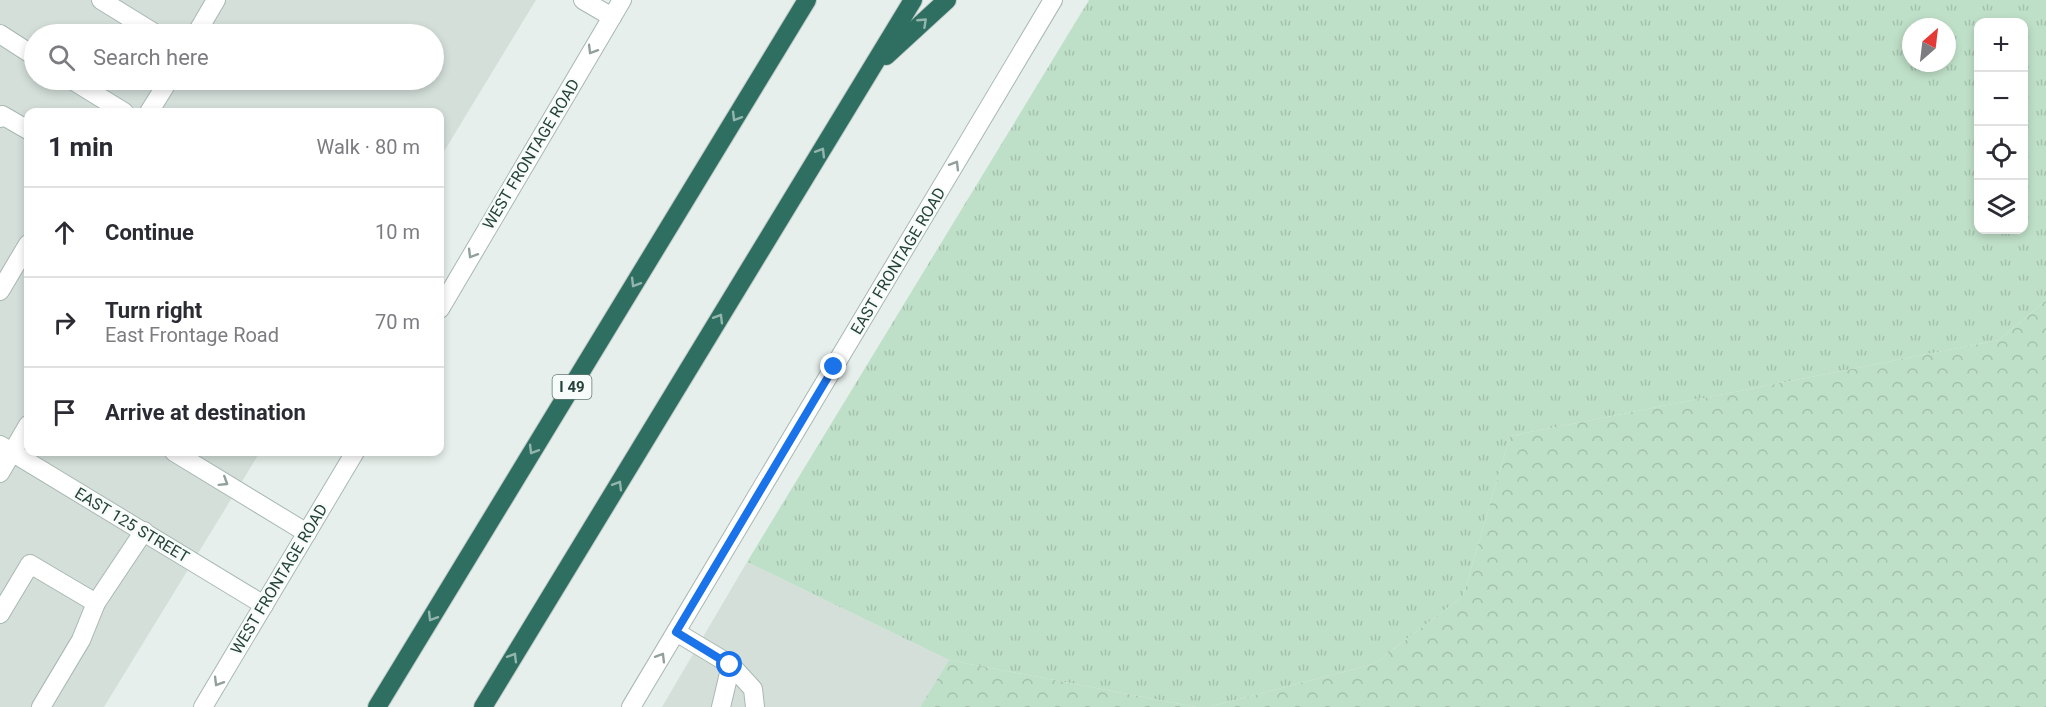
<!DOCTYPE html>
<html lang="en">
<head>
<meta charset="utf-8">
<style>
  :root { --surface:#fff; --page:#f7f7f7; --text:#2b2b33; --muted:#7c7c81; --line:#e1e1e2 }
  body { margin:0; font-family:Roboto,sans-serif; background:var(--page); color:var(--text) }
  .controls { position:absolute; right:18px; top:18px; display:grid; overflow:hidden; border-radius:12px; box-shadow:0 3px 9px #0003 }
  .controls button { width:54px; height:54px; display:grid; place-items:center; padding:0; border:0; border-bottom:2px solid var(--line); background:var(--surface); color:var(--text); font:30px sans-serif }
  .compass { position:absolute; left:1902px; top:18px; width:54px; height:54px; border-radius:50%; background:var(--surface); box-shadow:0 3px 9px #0003; rotate:28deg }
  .stop { position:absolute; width:18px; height:18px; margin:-14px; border:4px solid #1a73e8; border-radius:50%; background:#fff }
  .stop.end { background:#1a73e8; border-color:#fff; box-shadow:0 2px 6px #0008 }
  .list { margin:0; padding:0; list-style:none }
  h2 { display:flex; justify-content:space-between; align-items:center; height:78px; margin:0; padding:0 24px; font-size:26px }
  h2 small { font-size:20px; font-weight:400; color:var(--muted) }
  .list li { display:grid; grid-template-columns:39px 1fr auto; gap:18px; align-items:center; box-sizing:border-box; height:90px; padding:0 24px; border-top:2px solid var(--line) }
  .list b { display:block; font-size:22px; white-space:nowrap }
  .list p { margin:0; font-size:20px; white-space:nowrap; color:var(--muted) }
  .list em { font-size:20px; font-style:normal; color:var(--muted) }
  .icon { flex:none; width:33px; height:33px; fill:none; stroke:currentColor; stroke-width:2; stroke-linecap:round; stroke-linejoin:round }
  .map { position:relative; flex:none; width:2046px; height:707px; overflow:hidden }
  .search { position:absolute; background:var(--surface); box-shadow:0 3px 9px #0003; left:24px; top:24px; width:420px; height:66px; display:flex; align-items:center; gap:15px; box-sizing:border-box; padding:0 21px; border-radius:33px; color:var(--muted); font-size:22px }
  .panel { position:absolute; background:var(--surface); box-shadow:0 3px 9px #0003; left:24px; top:108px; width:420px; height:348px; border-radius:12px }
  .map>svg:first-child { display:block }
</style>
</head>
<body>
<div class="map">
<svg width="2046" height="707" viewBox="0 0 2046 707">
  <defs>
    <pattern id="grass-tufts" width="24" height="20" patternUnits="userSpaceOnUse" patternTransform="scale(1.5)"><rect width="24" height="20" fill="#bfe0c8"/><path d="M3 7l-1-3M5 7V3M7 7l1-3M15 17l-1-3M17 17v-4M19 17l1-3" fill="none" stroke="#a4c1ad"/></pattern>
    <pattern id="forest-crowns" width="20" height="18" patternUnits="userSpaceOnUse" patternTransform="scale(1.5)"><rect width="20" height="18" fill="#bfe0c8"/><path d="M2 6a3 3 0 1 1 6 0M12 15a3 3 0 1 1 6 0" fill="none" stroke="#a4c1ad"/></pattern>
  </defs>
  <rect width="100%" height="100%" fill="#e6efeb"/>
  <g fill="#d4dfda" fill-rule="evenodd">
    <path d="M0,0H536L440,158V112H28V452H260L104,707H0ZM34,34H434V80H34Z"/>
    <path d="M747,562L949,660L920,707H662Z"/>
  </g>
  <path fill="url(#grass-tufts)" fill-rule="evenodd" d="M1089,0H2046V300L1999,340L1510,436L1463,596L1374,664L1208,707H1196L949,660L747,562ZM1978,22H2024V230H1978ZM1911,27H1947V63H1911Z"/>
  <g fill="url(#forest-crowns)">
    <path d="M2046,300V707H1208L1374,664L1463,596L1510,436L1999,340Z"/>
    <path d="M949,660L1196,707H920Z"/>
  </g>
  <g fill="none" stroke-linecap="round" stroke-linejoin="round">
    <defs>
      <g id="service">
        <path d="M101,0L156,34"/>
        <path d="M583,0L612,17"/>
        <path d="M0,34L34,56"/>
        <path d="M196,34L216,0"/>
        <path d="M72,80L124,112"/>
        <path d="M149,112L169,80"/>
        <path d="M0,118L2,115L28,130"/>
        <path d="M0,291L28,244"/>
        <path d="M174,452L307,533"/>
        <path d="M0,473L28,425"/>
        <path d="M0,614L30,564L96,603"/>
        <path d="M676,632L731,665L753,689L755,707"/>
        <path d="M41,707L81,640L96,603L144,531"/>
        <path d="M721,707L731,665"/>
      </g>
      <path id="minor" d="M0,445L264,605"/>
      <g id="tertiary">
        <path d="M440,309L622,0"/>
        <path d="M203,707L355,452"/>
        <path d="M631,707L1053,0"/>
      </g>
      <g id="motorway">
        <path d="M886,56L947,0"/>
        <path d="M377,707L807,0"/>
        <path d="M483,707L913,0"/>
      </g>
    </defs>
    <use href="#service" stroke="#a8b8b2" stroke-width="20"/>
    <use href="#minor" stroke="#a8b8b2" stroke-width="20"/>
    <use href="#tertiary" stroke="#a8b8b2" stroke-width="20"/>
    <use href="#motorway" stroke="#c2cac8" stroke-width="20"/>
    <use href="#service" stroke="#fff" stroke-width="18"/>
    <use href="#minor" stroke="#fff" stroke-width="18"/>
    <use href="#tertiary" stroke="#fff" stroke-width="18"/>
    <use href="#motorway" stroke="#2f6f62" stroke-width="18"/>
  </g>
  <defs><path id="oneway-chevron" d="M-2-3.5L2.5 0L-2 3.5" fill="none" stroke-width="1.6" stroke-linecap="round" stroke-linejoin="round" transform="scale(1.5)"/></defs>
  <g stroke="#93b5ae">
    <use href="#oneway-chevron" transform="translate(923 22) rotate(-43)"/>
    <use href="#oneway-chevron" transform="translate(736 117) rotate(121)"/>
    <use href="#oneway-chevron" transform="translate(821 152) rotate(-59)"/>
    <use href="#oneway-chevron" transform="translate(635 283) rotate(121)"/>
    <use href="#oneway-chevron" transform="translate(719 318) rotate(-59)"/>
    <use href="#oneway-chevron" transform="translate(533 450) rotate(121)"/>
    <use href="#oneway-chevron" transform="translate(618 485) rotate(-59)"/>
    <use href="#oneway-chevron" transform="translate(432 617) rotate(121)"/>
    <use href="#oneway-chevron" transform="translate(513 657) rotate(-59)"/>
  </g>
  <g stroke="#92a09c">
    <use href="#oneway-chevron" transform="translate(592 50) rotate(121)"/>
    <use href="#oneway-chevron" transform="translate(955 165) rotate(-59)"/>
    <use href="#oneway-chevron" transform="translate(472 254) rotate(121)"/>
    <use href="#oneway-chevron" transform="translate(224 482) rotate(32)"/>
    <use href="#oneway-chevron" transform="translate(661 657) rotate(-59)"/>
    <use href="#oneway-chevron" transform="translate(218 682) rotate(121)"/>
  </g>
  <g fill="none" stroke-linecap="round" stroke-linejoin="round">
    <path stroke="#1a73e8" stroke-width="8" d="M730,665L676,632L834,367"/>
  </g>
  <g text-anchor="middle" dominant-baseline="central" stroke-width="5" stroke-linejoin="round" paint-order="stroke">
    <rect fill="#f7fbf9" stroke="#637a73" stroke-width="1.5" x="552.5" y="375" width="39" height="24" rx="4.5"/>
    <g font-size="15" font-weight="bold" fill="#24423a">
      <text x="572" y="387">I 49</text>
    </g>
    <g font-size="16" fill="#24423a" stroke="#f7fbf9">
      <text transform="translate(531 154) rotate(-59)">WEST FRONTAGE ROAD</text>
      <text transform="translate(898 261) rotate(-59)">EAST FRONTAGE ROAD</text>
      <text transform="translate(132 525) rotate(31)">EAST 125 STREET</text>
      <text transform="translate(279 579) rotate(-59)">WEST FRONTAGE ROAD</text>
    </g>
  </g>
</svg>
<div class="controls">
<button>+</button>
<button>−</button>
<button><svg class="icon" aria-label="locate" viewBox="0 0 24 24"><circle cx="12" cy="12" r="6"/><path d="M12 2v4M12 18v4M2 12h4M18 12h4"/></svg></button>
<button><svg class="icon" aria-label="layers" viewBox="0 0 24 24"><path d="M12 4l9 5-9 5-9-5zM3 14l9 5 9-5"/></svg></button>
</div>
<svg class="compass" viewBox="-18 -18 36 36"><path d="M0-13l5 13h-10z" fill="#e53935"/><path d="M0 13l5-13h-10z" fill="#7c7c81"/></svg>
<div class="stop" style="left:730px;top:665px"></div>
<div class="stop end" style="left:834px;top:367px"></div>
<div class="search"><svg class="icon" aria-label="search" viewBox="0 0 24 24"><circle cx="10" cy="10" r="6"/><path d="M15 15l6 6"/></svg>Search here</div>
<section class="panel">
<h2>1 min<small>Walk · 80 m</small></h2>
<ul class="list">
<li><svg class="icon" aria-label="ahead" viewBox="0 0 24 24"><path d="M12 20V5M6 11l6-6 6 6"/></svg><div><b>Continue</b></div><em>10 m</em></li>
<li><svg class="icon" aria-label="right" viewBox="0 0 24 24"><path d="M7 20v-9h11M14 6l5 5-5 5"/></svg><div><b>Turn right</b><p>East Frontage Road</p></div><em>70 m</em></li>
<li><svg class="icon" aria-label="arrive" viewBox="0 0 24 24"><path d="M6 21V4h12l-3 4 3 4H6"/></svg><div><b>Arrive at destination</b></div></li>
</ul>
</section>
</div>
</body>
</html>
